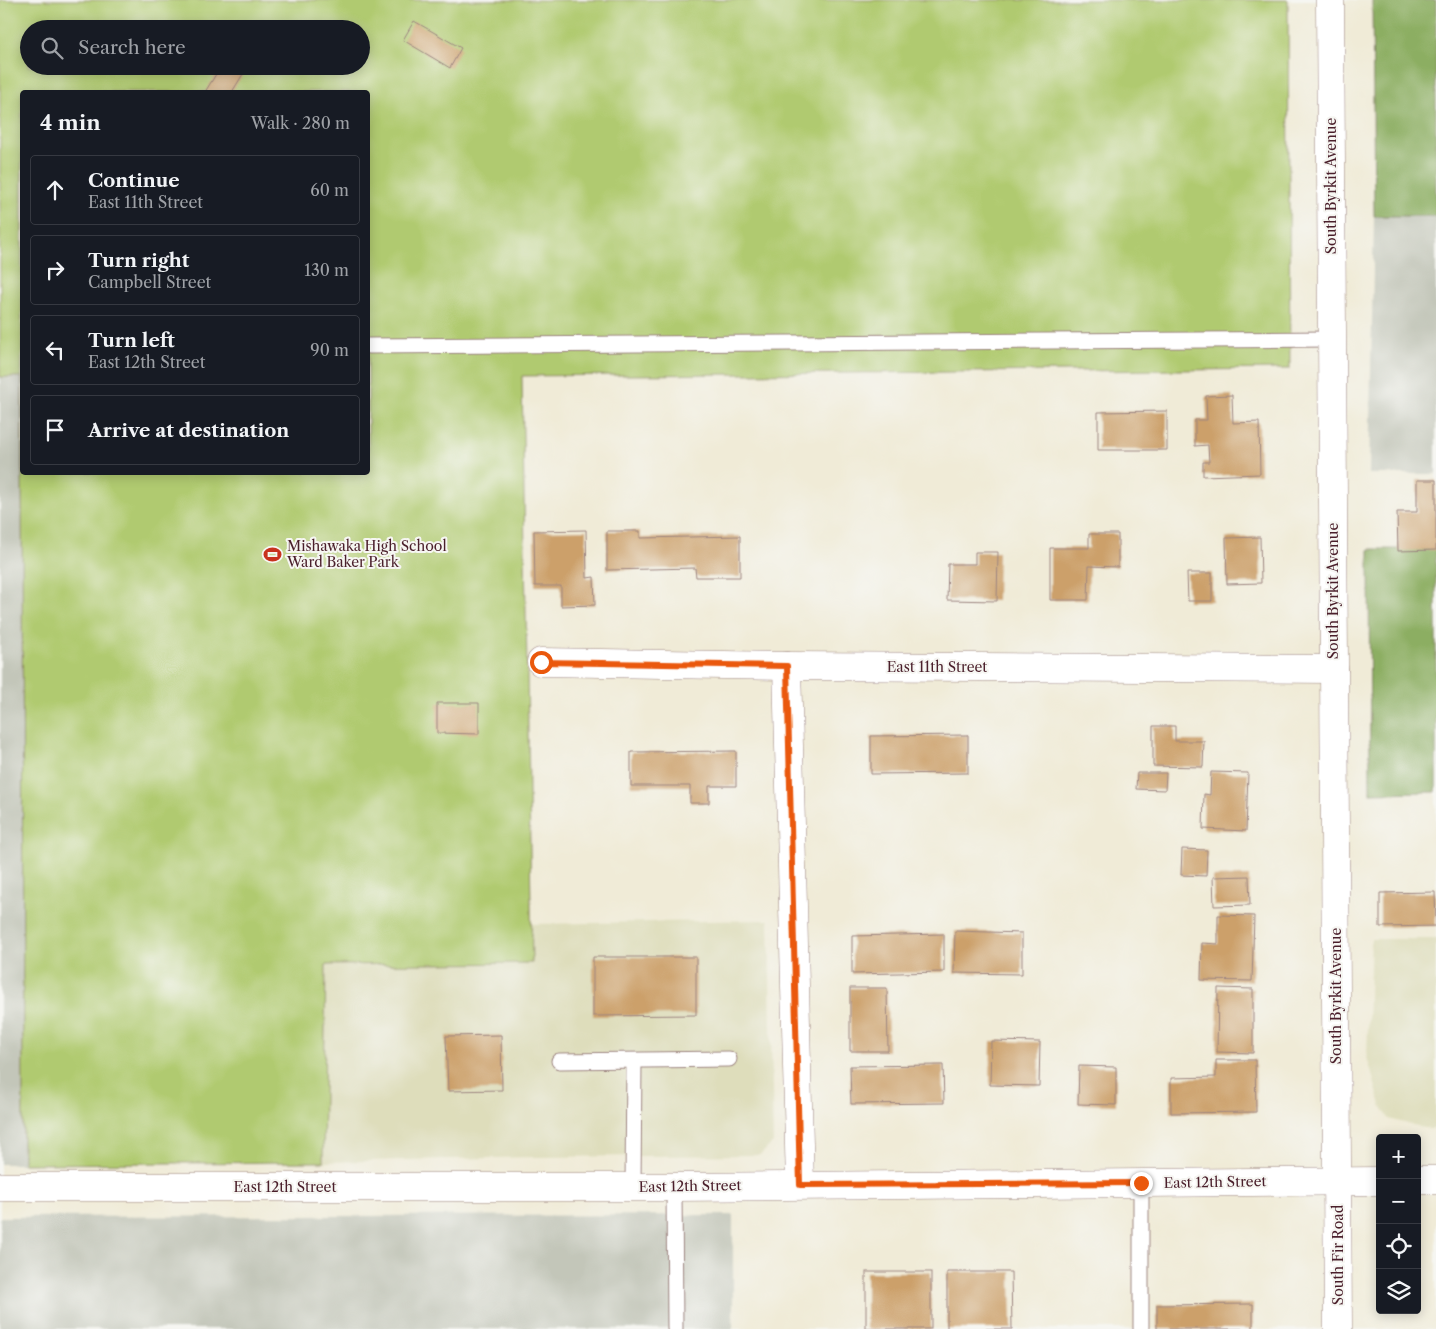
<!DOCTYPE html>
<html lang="en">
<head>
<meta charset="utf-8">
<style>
  :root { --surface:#171b24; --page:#242831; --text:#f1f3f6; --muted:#9ea1a6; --line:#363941 }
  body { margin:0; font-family:"Libre Caslon Text",serif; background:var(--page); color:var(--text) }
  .controls { position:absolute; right:15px; bottom:15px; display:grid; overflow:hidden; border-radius:5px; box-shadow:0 2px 12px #0003 }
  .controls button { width:45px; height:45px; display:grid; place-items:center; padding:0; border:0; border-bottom:1px solid var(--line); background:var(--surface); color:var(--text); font:25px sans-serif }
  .stop { position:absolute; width:15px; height:15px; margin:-11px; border:4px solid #ea580c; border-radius:50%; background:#fff }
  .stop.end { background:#ea580c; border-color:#fff; box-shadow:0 1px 5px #0008 }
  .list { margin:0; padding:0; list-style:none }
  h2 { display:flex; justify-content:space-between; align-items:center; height:65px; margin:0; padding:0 20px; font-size:21px }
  h2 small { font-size:16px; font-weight:400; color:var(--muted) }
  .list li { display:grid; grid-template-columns:32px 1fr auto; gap:15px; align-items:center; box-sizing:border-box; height:70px; margin:0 10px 10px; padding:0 10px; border:1px solid var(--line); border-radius:5px }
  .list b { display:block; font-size:19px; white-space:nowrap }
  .list p { margin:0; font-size:16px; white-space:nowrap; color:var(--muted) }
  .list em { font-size:16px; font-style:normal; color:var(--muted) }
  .icon { flex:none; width:28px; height:28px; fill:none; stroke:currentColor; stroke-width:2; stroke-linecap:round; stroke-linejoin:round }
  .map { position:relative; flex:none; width:1436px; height:1329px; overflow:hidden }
  .search { position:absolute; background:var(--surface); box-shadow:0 2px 12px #0003; left:20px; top:20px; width:350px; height:55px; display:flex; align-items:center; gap:12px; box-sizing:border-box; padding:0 18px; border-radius:28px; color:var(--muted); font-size:19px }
  .panel { position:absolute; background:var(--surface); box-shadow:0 2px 12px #0003; left:20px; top:90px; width:350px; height:385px; border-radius:5px }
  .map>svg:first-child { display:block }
</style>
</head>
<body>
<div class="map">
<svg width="1436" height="1329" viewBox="0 0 1436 1329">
  <rect width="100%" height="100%" fill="#f6f6f2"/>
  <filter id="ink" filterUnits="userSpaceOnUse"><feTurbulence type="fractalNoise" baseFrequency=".02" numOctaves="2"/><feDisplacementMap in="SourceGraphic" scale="10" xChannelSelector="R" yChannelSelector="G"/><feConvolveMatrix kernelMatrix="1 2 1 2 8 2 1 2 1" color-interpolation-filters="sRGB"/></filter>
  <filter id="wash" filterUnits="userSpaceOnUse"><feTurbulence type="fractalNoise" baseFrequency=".0096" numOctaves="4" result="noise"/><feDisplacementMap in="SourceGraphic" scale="20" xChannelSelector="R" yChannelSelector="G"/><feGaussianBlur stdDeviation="1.12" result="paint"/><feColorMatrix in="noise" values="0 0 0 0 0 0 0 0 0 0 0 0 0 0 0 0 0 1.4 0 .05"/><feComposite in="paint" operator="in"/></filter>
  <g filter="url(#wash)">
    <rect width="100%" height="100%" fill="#f0ebd7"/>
    <g fill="#deddbb">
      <path d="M769,920L773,1143L760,1155L536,1157L323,1162L326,965L532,963V924Z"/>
      <path d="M1371,939H1436V1129H1429L1389,1119L1381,1105L1367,1057Z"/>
    </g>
    <g fill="#c3c6b9">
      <path d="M1374,216H1436V474H1369Z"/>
      <path d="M22,376L23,1164H0V377Z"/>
      <path d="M733,1215V1329H0V1217Z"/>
    </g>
    <path fill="#b0ca70" stroke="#7d744e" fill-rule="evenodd" d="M0,0H1288L1290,369L522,376L532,963L326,965L323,1162L23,1164L22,377H0ZM29,29H361V66H29ZM22,92H368V472H22Z"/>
    <g fill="#8cae62" stroke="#6b6646">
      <path d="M1372,0H1436V216H1374Z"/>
      <path d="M1369,549H1436V792L1370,793Z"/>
    </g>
    <g id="blocks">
      <g fill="#cca06b">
        <path d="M414,21L461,48L450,68L403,40Z"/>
        <path d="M221,66H248L232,92H205Z"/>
        <path d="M1232,395L1233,423L1259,422L1260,474L1203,476V462H1209L1208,445L1195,446V420H1207L1206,396Z"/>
        <path d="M1167,411V450H1098V412Z"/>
        <path d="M1417,480H1436V550L1398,551L1397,512H1417Z"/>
        <path d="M586,530L587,578L594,577L595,605L561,606V586H535L534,531Z"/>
        <path d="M607,531H640V538L740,536V577H696L695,568L607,570Z"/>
        <path d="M1089,534H1118V567L1089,566L1088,600H1050V548H1089Z"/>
        <path d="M1260,537L1261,583L1227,584L1226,538Z"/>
        <path d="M975,552H998L997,601L947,600L948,564H975Z"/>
        <path d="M1187,573H1212V601H1188Z"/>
        <path d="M437,703H479V734L437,733Z"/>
        <path d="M1153,726H1175V741H1204L1203,767L1153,766Z"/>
        <path d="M968,735V773L871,774V736Z"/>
        <path d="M736,751V786H709V803H690V786H631V752Z"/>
        <path d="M1211,772L1248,773L1246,831L1203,829L1204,794L1210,795Z"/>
        <path d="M1137,773H1166L1165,790L1136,789Z"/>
        <path d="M1182,849L1207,850L1206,876L1181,875Z"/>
        <path d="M1249,876L1250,905L1214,906L1213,877Z"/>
        <path d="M1435,892L1436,926L1380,927V893Z"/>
        <path d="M1218,915L1254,916L1252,981L1201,980L1202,943L1218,944Z"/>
        <path d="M955,931L1022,933V974L954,973Z"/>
        <path d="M944,934V972L852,974V936Z"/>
        <path d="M593,957H696V1015L593,1016Z"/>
        <path d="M850,988H887L888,1051H850Z"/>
        <path d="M1218,988L1253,989V1053L1217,1052Z"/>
        <path d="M501,1035L502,1090L448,1091L446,1036Z"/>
        <path d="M991,1041L1040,1042L1039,1086L990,1085Z"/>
        <path d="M1216,1060H1255L1256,1112L1171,1113V1078L1216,1077Z"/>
        <path d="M943,1065L944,1103L851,1104L850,1066Z"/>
        <path d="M1079,1066L1116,1067V1105L1078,1104Z"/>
        <rect x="866" y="1272" width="65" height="57"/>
        <path d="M947,1272H1011L1012,1329H947Z"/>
        <path d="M1253,1304V1329H1157V1305Z"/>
      </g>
    </g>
  </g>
  <g filter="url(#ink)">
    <use href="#blocks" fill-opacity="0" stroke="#9d8581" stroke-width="1"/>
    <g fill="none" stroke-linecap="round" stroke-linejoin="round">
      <defs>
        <g id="lane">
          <path d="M368,346L1332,339"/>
          <path d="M559,1061L729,1059"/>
          <path d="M1141,1183V1329"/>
          <path d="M633,1187L634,1061"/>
          <path d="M674,1187L675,1329"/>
        </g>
        <g id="street">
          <path d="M541,662L787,666L1334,669"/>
          <path d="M787,666L800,1185"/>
        </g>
        <g id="secondary">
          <path d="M1330,0L1338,1329"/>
          <path d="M1417,1180H1436"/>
          <path d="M0,1187H674L1380,1181"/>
        </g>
      </defs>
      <use href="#lane" stroke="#9d8581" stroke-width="17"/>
      <use href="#street" stroke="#9d8581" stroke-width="29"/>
      <use href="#secondary" stroke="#9d8581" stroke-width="29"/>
      <use href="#lane" stroke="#fff" stroke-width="15"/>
      <use href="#street" stroke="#fff" stroke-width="28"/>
      <use href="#secondary" stroke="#fff" stroke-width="28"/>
    </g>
  </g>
  <g fill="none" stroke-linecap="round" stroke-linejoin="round" filter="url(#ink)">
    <path stroke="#ea580c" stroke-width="6" d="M541,662L787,666L800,1185L1141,1183"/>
  </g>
  <defs>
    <symbol id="stadium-bare" viewBox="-9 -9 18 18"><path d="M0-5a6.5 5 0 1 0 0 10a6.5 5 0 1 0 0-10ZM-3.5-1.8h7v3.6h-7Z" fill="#c8321e" stroke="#f6f6f2" stroke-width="2.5" paint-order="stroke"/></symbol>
  </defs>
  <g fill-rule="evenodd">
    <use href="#stadium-bare" x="260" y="542" width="25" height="25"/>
  </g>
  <g text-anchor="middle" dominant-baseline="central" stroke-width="4" stroke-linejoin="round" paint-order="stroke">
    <g font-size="14" fill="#4a1f2b" stroke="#f6f6f2">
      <text transform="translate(1331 186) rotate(-90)">South Byrkit Avenue</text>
      <text transform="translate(1333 591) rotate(-90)">South Byrkit Avenue</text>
      <text x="937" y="667">East 11th Street</text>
      <text transform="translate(1336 996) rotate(-90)">South Byrkit Avenue</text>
      <text transform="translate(1215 1182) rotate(-1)">East 12th Street</text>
      <text transform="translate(690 1186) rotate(-1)">East 12th Street</text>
      <text x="285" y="1187">East 12th Street</text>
      <text transform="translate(1338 1255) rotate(-90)">South Fir Road</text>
    </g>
    <g font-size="14" fill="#4a1f2b" stroke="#f6f6f2" text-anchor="start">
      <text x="287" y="546">Mishawaka High School<tspan x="287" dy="16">Ward Baker Park</tspan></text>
    </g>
  </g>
</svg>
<div class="controls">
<button>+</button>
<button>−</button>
<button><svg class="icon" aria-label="locate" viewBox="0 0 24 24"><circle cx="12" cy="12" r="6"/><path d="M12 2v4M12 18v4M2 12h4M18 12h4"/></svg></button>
<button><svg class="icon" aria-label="layers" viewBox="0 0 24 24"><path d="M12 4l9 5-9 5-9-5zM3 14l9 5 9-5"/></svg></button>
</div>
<div class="stop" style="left:541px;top:662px"></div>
<div class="stop end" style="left:1141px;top:1183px"></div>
<div class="search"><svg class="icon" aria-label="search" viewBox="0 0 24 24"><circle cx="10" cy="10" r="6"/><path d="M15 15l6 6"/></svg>Search here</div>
<section class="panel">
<h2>4 min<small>Walk · 280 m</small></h2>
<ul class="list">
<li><svg class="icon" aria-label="ahead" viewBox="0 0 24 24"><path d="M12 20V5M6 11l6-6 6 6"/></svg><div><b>Continue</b><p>East 11th Street</p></div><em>60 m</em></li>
<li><svg class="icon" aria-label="right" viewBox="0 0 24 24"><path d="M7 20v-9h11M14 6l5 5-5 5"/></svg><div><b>Turn right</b><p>Campbell Street</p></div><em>130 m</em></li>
<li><svg class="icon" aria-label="left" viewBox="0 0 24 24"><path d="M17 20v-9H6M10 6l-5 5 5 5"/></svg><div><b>Turn left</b><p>East 12th Street</p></div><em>90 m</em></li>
<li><svg class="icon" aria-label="arrive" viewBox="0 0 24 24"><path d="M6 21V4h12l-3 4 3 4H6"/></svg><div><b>Arrive at destination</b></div></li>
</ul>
</section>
</div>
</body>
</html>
